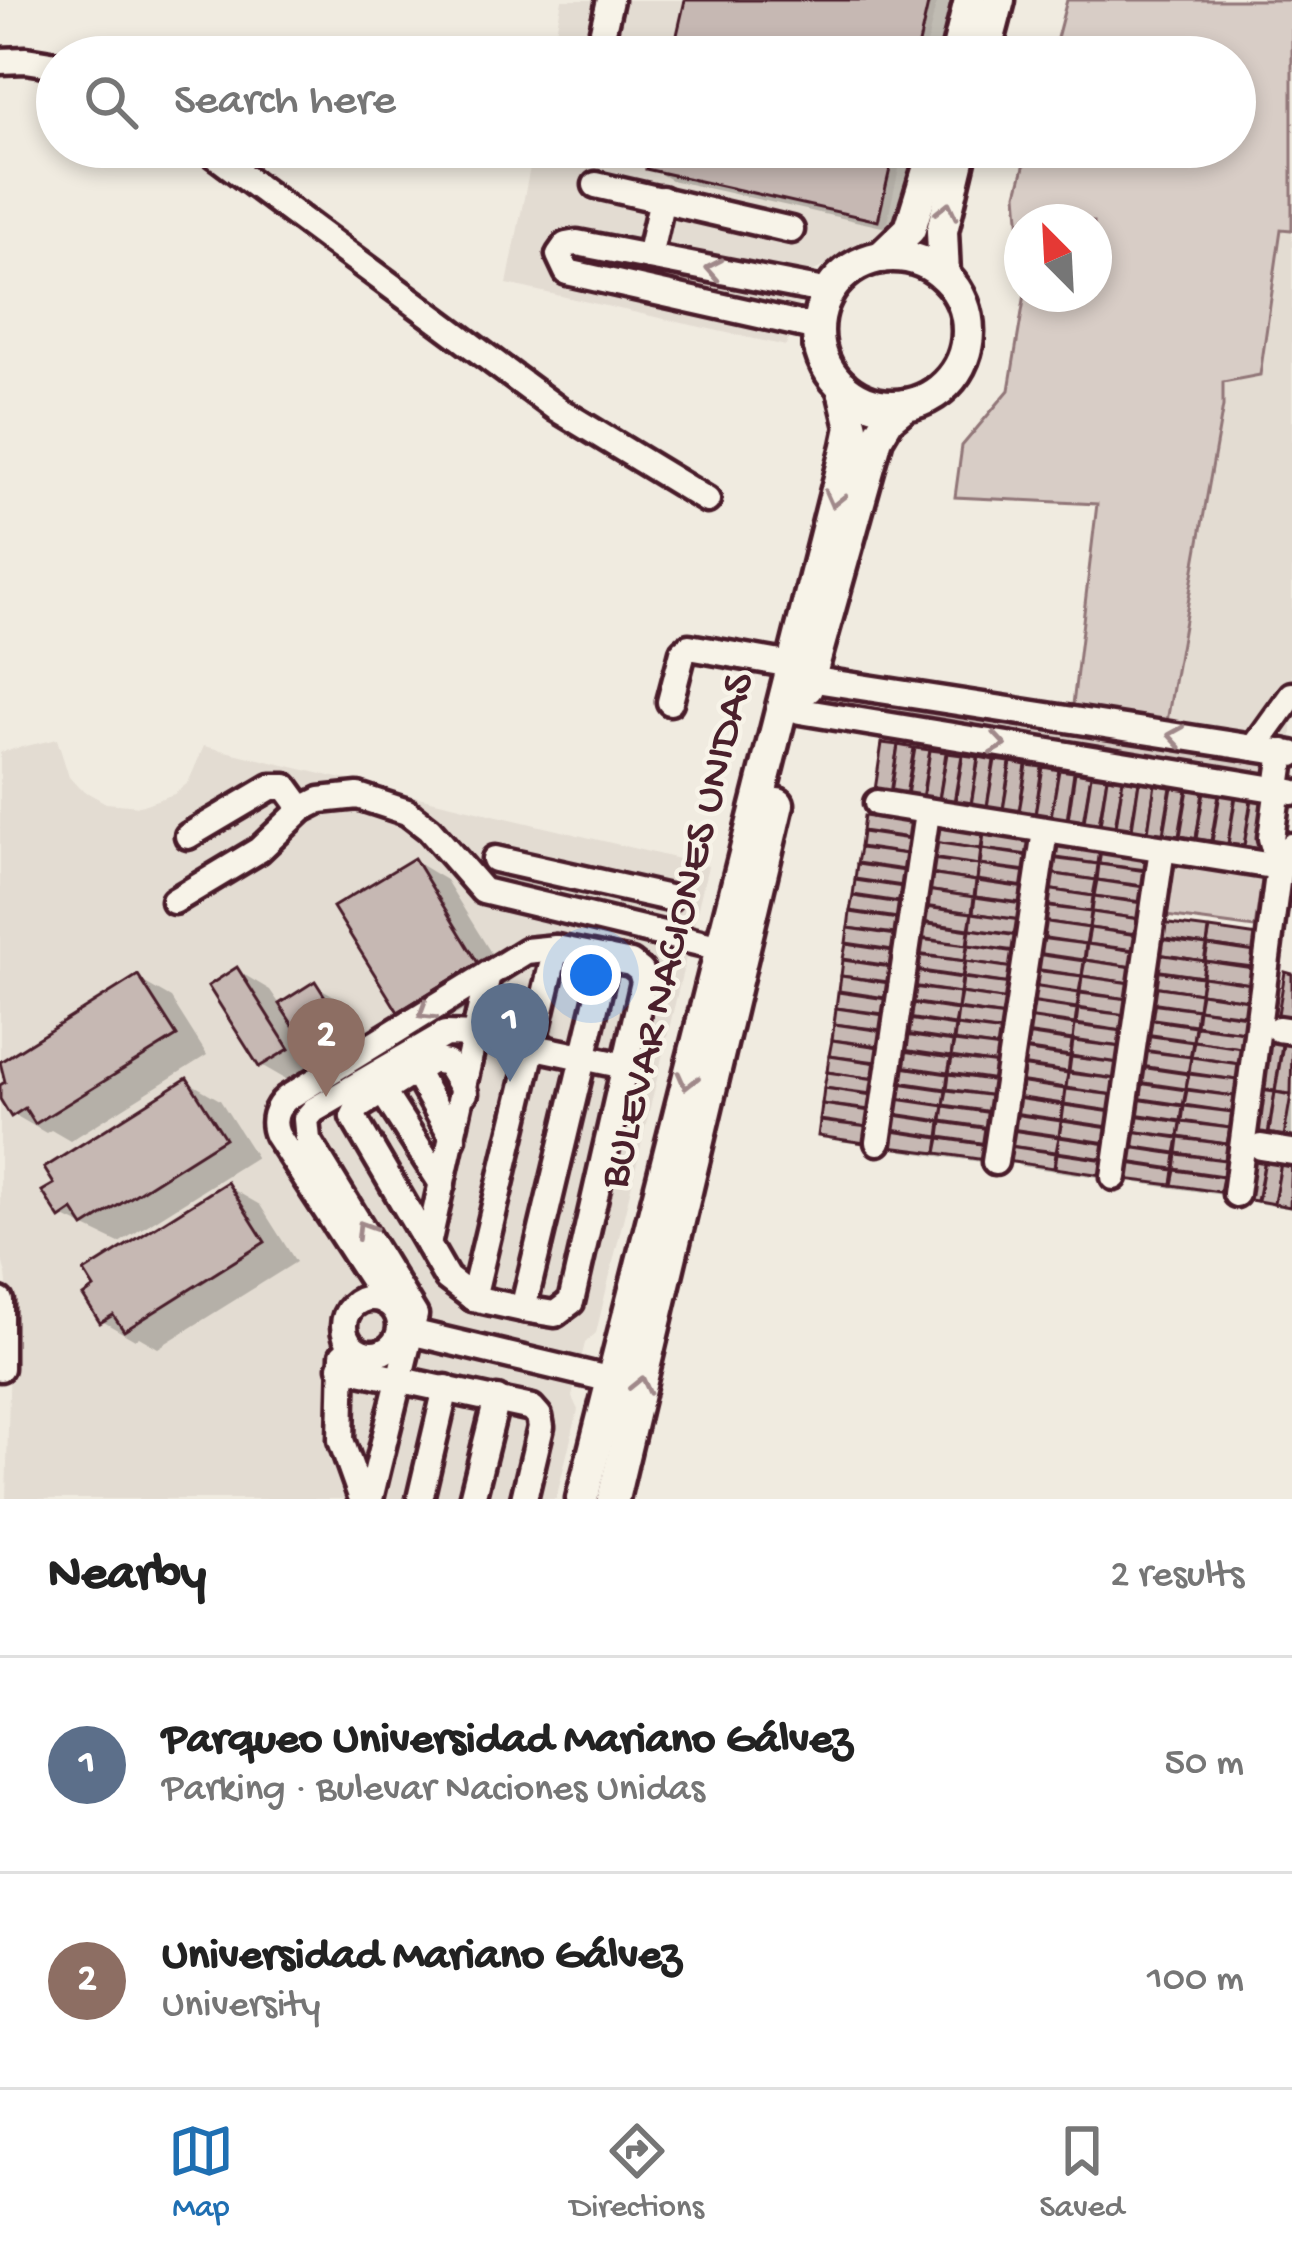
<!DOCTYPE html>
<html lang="en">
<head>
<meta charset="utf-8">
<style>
  :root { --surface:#fff; --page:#f2f2f2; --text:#222; --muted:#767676; --line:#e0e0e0; --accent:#1f6fb2 }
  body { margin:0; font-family:"Gochi Hand",sans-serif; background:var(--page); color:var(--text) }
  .compass { position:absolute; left:1004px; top:204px; width:108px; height:108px; border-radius:50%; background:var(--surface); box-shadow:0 6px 18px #0003; rotate:336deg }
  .you { position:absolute; left:591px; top:975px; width:42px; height:42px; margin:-30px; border:9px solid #fff; border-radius:50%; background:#1a73e8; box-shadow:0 0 0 18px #1a73e833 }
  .badge { display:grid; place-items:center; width:78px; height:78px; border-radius:50%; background:var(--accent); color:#fff; font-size:39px; font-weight:700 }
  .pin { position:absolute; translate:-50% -99px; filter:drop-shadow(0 3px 6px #0008) }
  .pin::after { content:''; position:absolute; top:63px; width:42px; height:36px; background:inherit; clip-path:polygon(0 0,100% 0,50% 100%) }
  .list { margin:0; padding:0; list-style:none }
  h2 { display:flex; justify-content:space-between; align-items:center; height:156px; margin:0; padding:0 48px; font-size:51px }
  h2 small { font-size:39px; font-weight:400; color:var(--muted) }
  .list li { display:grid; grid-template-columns:78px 1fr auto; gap:36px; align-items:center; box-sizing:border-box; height:216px; padding:0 48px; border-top:3px solid var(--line) }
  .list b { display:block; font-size:45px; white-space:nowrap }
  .list p { margin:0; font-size:39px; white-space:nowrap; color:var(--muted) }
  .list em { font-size:39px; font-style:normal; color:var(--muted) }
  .icon { flex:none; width:66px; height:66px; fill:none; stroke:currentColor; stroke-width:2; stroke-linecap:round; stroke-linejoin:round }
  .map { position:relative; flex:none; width:1292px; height:1499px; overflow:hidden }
  .search { position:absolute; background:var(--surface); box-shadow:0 6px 18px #0003; left:36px; right:36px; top:36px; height:132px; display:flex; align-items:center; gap:30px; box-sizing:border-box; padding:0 42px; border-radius:66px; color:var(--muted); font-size:45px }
  .sheet { height:588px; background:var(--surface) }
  nav { display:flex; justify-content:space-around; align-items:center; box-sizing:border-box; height:168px; border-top:3px solid var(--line); background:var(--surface); font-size:33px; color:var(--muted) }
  nav a { display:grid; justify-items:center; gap:6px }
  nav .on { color:var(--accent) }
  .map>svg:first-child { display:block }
</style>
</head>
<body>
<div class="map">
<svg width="1292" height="1499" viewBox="0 0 1292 1499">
  <rect width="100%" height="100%" fill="#f0ebe0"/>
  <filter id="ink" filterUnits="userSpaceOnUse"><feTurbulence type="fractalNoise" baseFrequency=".00833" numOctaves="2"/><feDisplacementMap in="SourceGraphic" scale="24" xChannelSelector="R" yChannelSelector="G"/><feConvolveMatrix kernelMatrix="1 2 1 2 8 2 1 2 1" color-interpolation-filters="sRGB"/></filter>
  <g filter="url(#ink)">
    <g fill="#e3dcd2">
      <path d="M562,0H937L924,57H551Z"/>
      <path d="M534,147H904L887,222L869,244L810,273L786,346L507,284Z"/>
      <path d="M1282,228L1292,230V746L1166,727L1223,406V381L1260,375Z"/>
      <path d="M57,739L69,777L79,788L106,803L140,806L174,794L188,783L204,746L708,866L596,1333L585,1343L572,1397L578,1410L556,1499H6L11,1323L6,1274L0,1253V752Z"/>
    </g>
    <g fill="#d8cdc6" stroke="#917678" stroke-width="3">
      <path d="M1067,0H1292V230L1281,229L1260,375L1223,382V406L1166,727L1072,713L1097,504L955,497L962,446L1009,390L1025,294H1094V222H1022V255L1017,194L1029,147H1235V57H1052Z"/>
      <path d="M891,692L1292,754V792L883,725Z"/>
      <path d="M1174,861L1263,874L1255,928L1166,916Z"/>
    </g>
    <g fill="#0003">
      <path d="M688,0H953L940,57H675Z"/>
      <path d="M654,147H919L900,231L671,180L650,168Z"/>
      <path d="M885,746L1266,804L1269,852L888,795L878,789Z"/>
      <path d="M867,819L911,825L921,831L875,1146L831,1140L821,1134Z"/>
      <path d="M938,830L1031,843L1041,849L995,1164L903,1151L893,1145Z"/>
      <path d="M1055,845L1148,858L1158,864L1112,1179L1020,1166L1010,1160Z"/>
      <path d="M414,861L446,880L509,982L433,1029L400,1010Z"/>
      <path d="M1164,926L1257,939L1267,945L1230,1196L1138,1183L1128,1177Z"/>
      <path d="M238,971L270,990L281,1006L315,985L348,1004L367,1033L335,1053L296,1030L319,1068L294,1084L261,1065Z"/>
      <path d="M138,979L171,998L207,1055L70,1141L51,1130L46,1133L13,1114L0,1093V1089L9,1083L0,1066Z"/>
      <path d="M1269,1045L1292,1049V1146L1255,1136Z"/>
      <path d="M187,1081L220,1100L256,1157L119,1243L62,1216Z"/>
      <path d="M1253,1155L1292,1161V1209L1256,1203L1246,1197Z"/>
      <path d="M227,1186L260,1205L296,1262L158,1348L139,1337L135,1340L102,1321Z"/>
    </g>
    <g fill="#c6b8b3" stroke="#4a1f2b" stroke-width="3">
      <path d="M685,0H929L916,57H672Z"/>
      <path d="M651,147H895L878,221L646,169Z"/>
      <path d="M882,743L898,745L890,793L875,790Z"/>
      <path d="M898,745L914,748L906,795L891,793Z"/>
      <path d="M915,748L930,750L922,798L907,795Z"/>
      <path d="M930,750L946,752L939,800L923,798Z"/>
      <path d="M947,753L962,755L954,802L939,800Z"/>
      <path d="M963,755L978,757L971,805L955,802Z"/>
      <path d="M979,757L994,760L987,807L971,805Z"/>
      <path d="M995,760L1010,762L1003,810L987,807Z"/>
      <path d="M1011,762L1026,765L1019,812L1003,810Z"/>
      <path d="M1027,765L1042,767L1035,815L1019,812Z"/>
      <path d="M1043,767L1059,770L1051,817L1035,815Z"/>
      <path d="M1059,770L1074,772L1067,820L1051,817Z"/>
      <path d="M1075,772L1091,775L1083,822L1068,820Z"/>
      <path d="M1091,775L1107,777L1099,824L1084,822Z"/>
      <path d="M1107,777L1123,779L1115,827L1100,825Z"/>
      <path d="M1123,779L1139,782L1131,829L1116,827Z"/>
      <path d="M1139,782L1155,784L1148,832L1132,829Z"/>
      <path d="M1155,784L1171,787L1163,834L1148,832Z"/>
      <path d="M1172,787L1187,789L1179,836L1164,834Z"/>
      <path d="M1188,789L1203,792L1196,839L1180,836Z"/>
      <path d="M1204,791L1219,794L1211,841L1196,839Z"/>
      <path d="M1220,794L1235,796L1228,844L1212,842Z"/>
      <path d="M1236,796L1251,799L1244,846L1228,844Z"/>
      <path d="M1252,799L1267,801L1260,849L1244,846Z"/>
      <path d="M864,816L912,822L910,838L862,831Z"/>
      <path d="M936,827L983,833L981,849L933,842Z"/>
      <path d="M862,832L910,839L907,854L860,847Z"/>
      <path d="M984,833L1032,840L1029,855L982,849Z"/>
      <path d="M1053,841L1100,848L1098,864L1050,857Z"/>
      <path d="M933,842L981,849L979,865L931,858Z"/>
      <path d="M860,848L907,854L905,870L857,863Z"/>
      <path d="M1101,848L1149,855L1147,870L1099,864Z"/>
      <path d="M982,849L1029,856L1027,871L980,865Z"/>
      <path d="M414,858L478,963L398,1012L333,907Z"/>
      <path d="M1050,858L1098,864L1096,880L1048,873Z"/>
      <path d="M931,859L979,865L977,881L929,874Z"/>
      <path d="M857,864L905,871L903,886L855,879Z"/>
      <path d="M1099,864L1146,871L1144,886L1097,880Z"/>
      <path d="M979,865L1027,872L1025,887L977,880Z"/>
      <path d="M1048,873L1096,880L1093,896L1046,889Z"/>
      <path d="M929,874L976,881L974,897L926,890Z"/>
      <path d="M855,880L903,887L900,902L853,895Z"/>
      <path d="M1097,880L1144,887L1142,902L1094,896Z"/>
      <path d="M977,881L1025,888L1022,903L975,897Z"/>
      <path d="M1046,889L1093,896L1091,912L1043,905Z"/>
      <path d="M926,890L974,897L972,913L924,906Z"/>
      <path d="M853,896L900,903L898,918L850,911Z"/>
      <path d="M1094,896L1142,903L1140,919L1092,912Z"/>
      <path d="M975,897L1022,904L1020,920L973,913Z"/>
      <path d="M1043,906L1091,912L1089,928L1041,921Z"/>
      <path d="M924,907L972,913L969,929L922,922Z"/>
      <path d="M850,912L898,919L896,934L848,928Z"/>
      <path d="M1092,912L1139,919L1137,934L1089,928Z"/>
      <path d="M972,913L1020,920L1018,935L970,929Z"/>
      <path d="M1041,921L1089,928L1086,944L1039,937Z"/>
      <path d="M922,923L969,930L967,945L919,938Z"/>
      <path d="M1161,923L1209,929L1207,945L1159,938Z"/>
      <path d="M848,928L896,935L893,950L846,943Z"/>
      <path d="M1090,928L1137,935L1135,950L1087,944Z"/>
      <path d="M970,929L1018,936L1016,951L968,945Z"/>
      <path d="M1210,929L1258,936L1255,952L1207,945Z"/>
      <path d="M1039,938L1086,944L1084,960L1036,953Z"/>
      <path d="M919,939L967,945L965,961L917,954Z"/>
      <path d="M1159,939L1207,945L1204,961L1157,954Z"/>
      <path d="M846,944L893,951L891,966L843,959Z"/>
      <path d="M1087,944L1135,951L1133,967L1085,960Z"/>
      <path d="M968,945L1015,952L1013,968L965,961Z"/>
      <path d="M1208,945L1255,952L1253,967L1205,961Z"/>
      <path d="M1036,954L1084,961L1082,976L1034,969Z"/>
      <path d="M1157,954L1205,961L1202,977L1154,970Z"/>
      <path d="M917,955L965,961L962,977L915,970Z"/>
      <path d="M843,960L891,967L889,982L841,976Z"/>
      <path d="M1085,960L1132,967L1130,983L1082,976Z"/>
      <path d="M966,961L1013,968L1011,984L963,977Z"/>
      <path d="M1205,961L1253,968L1251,984L1203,977Z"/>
      <path d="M237,967L289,1049L259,1067L208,986Z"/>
      <path d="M1034,970L1082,976L1079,992L1032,985Z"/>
      <path d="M915,971L962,978L960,993L912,986Z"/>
      <path d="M1154,971L1202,977L1200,993L1152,986Z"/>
      <path d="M1285,972L1292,974V1022L1277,1020Z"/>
      <path d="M138,975L177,1036L35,1124L25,1108L11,1117L0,1099V1085L5,1082L0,1062Z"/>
      <path d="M841,976L889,983L886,998L839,991Z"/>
      <path d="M1082,976L1130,983L1128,999L1080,992Z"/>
      <path d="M1203,977L1251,984L1248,1000L1200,993Z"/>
      <path d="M963,978L1011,984L1009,1000L961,993Z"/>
      <path d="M315,981L336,1014L300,1036L279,1004Z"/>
      <path d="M1032,986L1079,993L1077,1008L1030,1001Z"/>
      <path d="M1152,986L1200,993L1198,1009L1150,1002Z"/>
      <path d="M912,987L960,993L958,1009L910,1002Z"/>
      <path d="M838,992L886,999L884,1014L836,1008Z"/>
      <path d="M961,993L1008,1000L1006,1016L958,1009Z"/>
      <path d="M1080,993L1128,999L1125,1015L1078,1008Z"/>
      <path d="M1201,993L1248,1000L1246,1015L1198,1009Z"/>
      <path d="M1029,1002L1077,1009L1075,1024L1027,1017Z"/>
      <path d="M910,1003L958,1010L955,1025L908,1018Z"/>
      <path d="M1150,1003L1197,1009L1195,1025L1147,1018Z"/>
      <path d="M836,1008L884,1015L882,1030L834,1024Z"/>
      <path d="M1078,1009L1126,1015L1123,1031L1076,1024Z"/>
      <path d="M1198,1009L1246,1016L1244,1032L1196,1025Z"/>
      <path d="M958,1010L1006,1016L1004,1032L956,1025Z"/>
      <path d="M1027,1018L1075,1025L1073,1040L1025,1033Z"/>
      <path d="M908,1019L955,1026L953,1041L906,1034Z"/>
      <path d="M1147,1019L1195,1026L1193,1041L1145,1034Z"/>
      <path d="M834,1024L882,1031L879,1046L832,1040Z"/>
      <path d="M1075,1025L1123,1031L1121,1047L1073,1040Z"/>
      <path d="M956,1026L1004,1032L1001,1048L954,1041Z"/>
      <path d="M1196,1026L1244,1032L1241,1048L1193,1041Z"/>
      <path d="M1025,1034L1072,1041L1070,1056L1023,1049Z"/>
      <path d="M905,1035L953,1042L951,1057L903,1050Z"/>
      <path d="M1145,1035L1193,1042L1190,1057L1143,1050Z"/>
      <path d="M832,1040L879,1047L877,1062L829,1056Z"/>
      <path d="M1073,1041L1121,1047L1119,1063L1071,1056Z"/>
      <path d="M1194,1041L1241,1048L1239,1064L1191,1057Z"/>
      <path d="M954,1042L1002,1048L999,1064L951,1057Z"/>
      <path d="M1267,1042L1282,1044L1275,1091L1259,1089Z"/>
      <path d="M1283,1044L1292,1046L1291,1094L1275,1092Z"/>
      <path d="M1022,1050L1070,1057L1068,1072L1020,1065Z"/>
      <path d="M903,1051L951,1058L948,1073L901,1066Z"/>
      <path d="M1143,1051L1191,1057L1188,1073L1141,1066Z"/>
      <path d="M829,1056L877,1063L875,1079L827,1072Z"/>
      <path d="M1071,1057L1119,1063L1116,1079L1069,1072Z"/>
      <path d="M1191,1057L1239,1064L1237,1080L1189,1073Z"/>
      <path d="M952,1058L999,1064L997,1080L949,1073Z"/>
      <path d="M1020,1066L1068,1073L1066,1088L1018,1081Z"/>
      <path d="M901,1067L948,1074L946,1089L899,1082Z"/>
      <path d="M1140,1067L1188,1074L1186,1089L1138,1082Z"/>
      <path d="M827,1072L875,1079L872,1094L824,1088Z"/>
      <path d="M1068,1073L1116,1079L1114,1095L1066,1088Z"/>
      <path d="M949,1074L997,1081L995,1096L947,1089Z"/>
      <path d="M1189,1074L1237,1080L1234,1096L1186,1089Z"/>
      <path d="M187,1078L225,1138L84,1227L73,1210L60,1219L42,1191L54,1184L44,1168Z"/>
      <path d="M1018,1082L1065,1089L1063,1104L1016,1097Z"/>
      <path d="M898,1083L946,1090L944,1105L896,1098Z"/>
      <path d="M1138,1083L1186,1090L1183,1105L1136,1098Z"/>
      <path d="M824,1088L872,1095L870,1110L822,1104Z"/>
      <path d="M1066,1089L1114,1095L1111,1111L1064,1104Z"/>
      <path d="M947,1090L995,1096L992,1112L944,1105Z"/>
      <path d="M1187,1090L1234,1096L1232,1112L1184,1105Z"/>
      <path d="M1259,1090L1275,1092L1267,1140L1251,1137Z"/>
      <path d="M1275,1092L1291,1095L1283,1142L1268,1140Z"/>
      <path d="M1016,1098L1063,1105L1061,1120L1013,1113Z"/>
      <path d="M896,1099L944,1106L941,1121L894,1114Z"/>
      <path d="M1136,1099L1183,1106L1181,1121L1134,1114Z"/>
      <path d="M822,1104L870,1111L867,1127L820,1120Z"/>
      <path d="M1064,1105L1112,1112L1109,1127L1062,1120Z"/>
      <path d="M944,1106L992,1113L990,1128L942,1121Z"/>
      <path d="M1184,1106L1232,1112L1230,1128L1182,1121Z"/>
      <path d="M1013,1114L1061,1121L1059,1136L1011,1129Z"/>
      <path d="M894,1115L941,1122L939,1137L892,1130Z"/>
      <path d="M1133,1115L1181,1122L1179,1137L1131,1131Z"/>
      <path d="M820,1121L868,1127L865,1143L818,1136Z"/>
      <path d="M1062,1121L1109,1128L1107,1143L1059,1136Z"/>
      <path d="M942,1122L990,1129L987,1144L940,1137Z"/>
      <path d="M1182,1122L1230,1128L1227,1144L1179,1137Z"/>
      <path d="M1011,1130L1059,1137L1056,1152L1009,1146Z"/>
      <path d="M892,1131L939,1138L937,1153L889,1147Z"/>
      <path d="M1131,1131L1179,1138L1176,1153L1129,1146Z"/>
      <path d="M1059,1137L1107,1144L1105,1159L1057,1152Z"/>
      <path d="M940,1138L988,1145L985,1160L937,1153Z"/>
      <path d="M1179,1138L1227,1144L1225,1160L1177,1153Z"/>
      <path d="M1009,1146L1056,1153L1054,1168L1006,1161Z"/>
      <path d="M1129,1147L1176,1154L1174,1169L1127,1162Z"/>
      <path d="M1250,1152L1266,1154L1257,1201L1242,1199Z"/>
      <path d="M1057,1153L1105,1160L1102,1175L1055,1168Z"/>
      <path d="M1177,1154L1225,1160L1223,1176L1175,1169Z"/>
      <path d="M1266,1154L1282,1157L1274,1204L1258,1201Z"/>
      <path d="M1282,1157L1292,1158L1290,1207L1274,1204Z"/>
      <path d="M1127,1163L1174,1170L1172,1185L1124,1179Z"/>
      <path d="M1175,1170L1223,1177L1220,1192L1172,1185Z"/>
      <path d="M227,1182L265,1242L124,1331L113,1315L100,1323L83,1296L94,1288L84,1272Z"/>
    </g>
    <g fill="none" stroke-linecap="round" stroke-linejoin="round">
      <defs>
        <g id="minor">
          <path d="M597,57L610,0"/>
          <path d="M0,61L26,60L57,65"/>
          <path d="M204,147L557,409L707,500"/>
          <path d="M596,185L791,230"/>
          <path d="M649,257L662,199"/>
          <path d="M818,328L567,272L559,255L566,245L577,243L829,292"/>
          <path d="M809,679L1292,754"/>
          <path d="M670,702L683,652L689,647L792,665"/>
          <path d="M800,711L1292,792"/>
          <path d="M1254,748L1292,695"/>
          <path d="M877,803L1279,867"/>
          <path d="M188,836L271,787H286L302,809"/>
          <path d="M495,859L669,898"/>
          <path d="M1279,867L1271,838L1283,752"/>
          <path d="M174,901L259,850L302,809L320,800L358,796L407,812L429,829L483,891L721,948"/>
          <path d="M488,974L428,1245L447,1278L473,1298L556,948"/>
          <path d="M1278,1029L1292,1031"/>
          <path d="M415,1071L453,1138"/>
          <path d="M383,1092L442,1184"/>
          <path d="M878,1142L927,813"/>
          <path d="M1261,1147L1292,1152"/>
          <path d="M995,1162L1045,831"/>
          <path d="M1114,1177L1162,849"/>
          <path d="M1236,1194L1279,867L1292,846"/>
          <path d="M428,1245L353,1117L358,1107L433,1060L447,1063L465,1093"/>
          <path d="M473,1298L523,1309L607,958"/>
          <circle cx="372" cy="1326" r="28"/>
          <path d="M0,1301V1368"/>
          <path d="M386,1302L277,1135C271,1121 275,1108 287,1098L526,951L556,948L631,963L641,971L644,982L571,1302L555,1314L523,1309"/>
          <path d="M402,1330L612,1380"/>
          <path d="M343,1355L341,1440L362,1499"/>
          <path d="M341,1367L532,1408L539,1416L541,1427L524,1499"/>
          <path d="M370,1499L415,1315L308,1140L306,1119L314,1110L445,1034L477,1035L625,1066"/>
          <path d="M420,1499L446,1388"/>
          <path d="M472,1499L497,1399"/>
        </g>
        <g id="major">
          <path d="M956,57L970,0"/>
          <path d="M984,57L999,0"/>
          <circle cx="893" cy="331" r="75"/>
          <path d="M881,257L910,229L935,147"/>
          <path d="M944,275L942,231L962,147"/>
          <path d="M807,688L877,438L889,418L905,405"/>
          <path d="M582,1499L848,446L852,427L842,386"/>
          <path d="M613,1499L778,804"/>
        </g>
      </defs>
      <use href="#minor" stroke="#4a1f2b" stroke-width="33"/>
      <use href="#major" stroke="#4a1f2b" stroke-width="39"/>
      <use href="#minor" stroke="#f7f3e8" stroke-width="24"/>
      <use href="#major" stroke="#f7f3e8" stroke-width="30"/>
    </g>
    <defs><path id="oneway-chevron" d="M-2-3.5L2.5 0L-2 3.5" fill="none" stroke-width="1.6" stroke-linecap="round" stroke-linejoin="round" transform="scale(3)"/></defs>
    <g stroke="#a0898a">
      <use href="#oneway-chevron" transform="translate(947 210) rotate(-77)"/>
      <use href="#oneway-chevron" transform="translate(714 269) rotate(-169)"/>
      <use href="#oneway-chevron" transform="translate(834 499) rotate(104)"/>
      <use href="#oneway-chevron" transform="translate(1176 736) rotate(-171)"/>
      <use href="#oneway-chevron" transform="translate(998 744) rotate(9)"/>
      <use href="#oneway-chevron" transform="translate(426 1012) rotate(148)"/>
      <use href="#oneway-chevron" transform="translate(687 1081) rotate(104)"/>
      <use href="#oneway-chevron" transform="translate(364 1229) rotate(-122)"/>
      <use href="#oneway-chevron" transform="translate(641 1385) rotate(-77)"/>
    </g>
  </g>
  <g text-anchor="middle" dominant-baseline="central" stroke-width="9" stroke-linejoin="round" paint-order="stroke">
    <g font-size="45" fill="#4a1f2b" stroke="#f7f3e8">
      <text transform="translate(679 931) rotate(-76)">BULEVAR NACIONES UNIDAS</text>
    </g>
  </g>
</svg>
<svg class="compass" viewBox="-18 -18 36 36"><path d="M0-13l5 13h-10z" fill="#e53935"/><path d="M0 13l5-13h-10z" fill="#767676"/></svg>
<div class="you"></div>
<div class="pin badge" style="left:510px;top:1082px;background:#5c6f8a">1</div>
<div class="pin badge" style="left:326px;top:1097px;background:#8d6e63">2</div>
<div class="search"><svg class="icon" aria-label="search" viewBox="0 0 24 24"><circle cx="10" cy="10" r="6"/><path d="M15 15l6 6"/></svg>Search here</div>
</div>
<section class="sheet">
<h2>Nearby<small>2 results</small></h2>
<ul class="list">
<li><span class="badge" style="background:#5c6f8a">1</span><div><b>Parqueo Universidad Mariano Gálvez</b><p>Parking · Bulevar Naciones Unidas</p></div><em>50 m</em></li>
<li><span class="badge" style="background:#8d6e63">2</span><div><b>Universidad Mariano Gálvez</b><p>University</p></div><em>100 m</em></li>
</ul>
</section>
<nav>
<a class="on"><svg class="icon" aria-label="map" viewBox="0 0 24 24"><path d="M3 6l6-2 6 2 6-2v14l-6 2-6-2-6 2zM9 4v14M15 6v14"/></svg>Map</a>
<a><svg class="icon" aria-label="directions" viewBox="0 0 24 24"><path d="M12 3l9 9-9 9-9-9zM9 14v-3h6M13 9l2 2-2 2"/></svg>Directions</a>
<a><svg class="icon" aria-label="saved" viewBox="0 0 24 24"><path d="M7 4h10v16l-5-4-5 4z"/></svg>Saved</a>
</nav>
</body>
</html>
